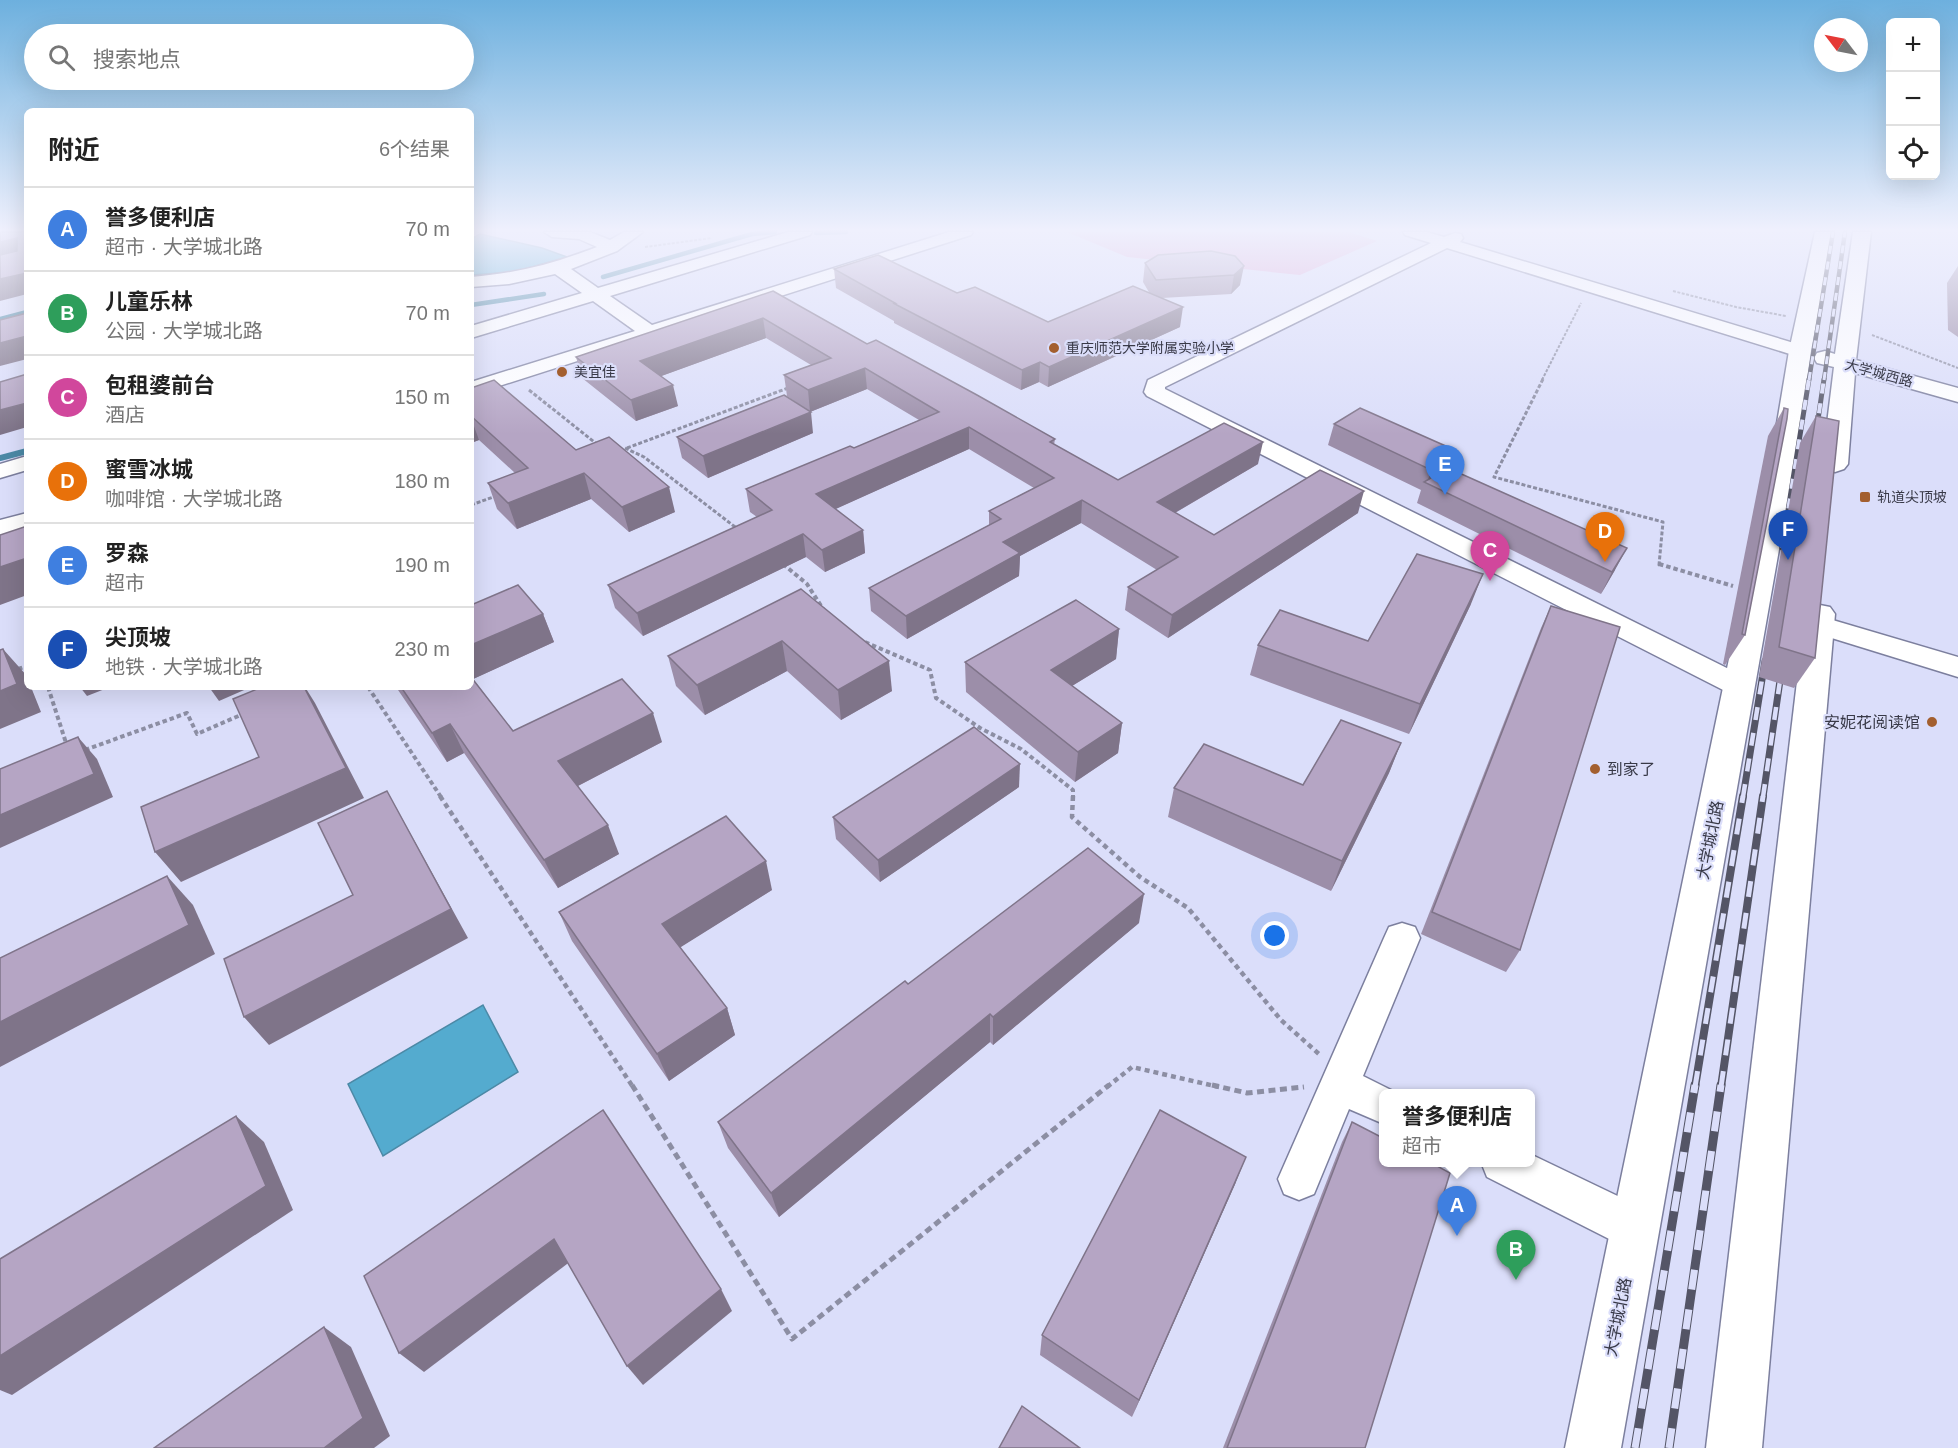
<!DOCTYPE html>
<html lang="zh">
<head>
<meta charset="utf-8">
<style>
  :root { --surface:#fff; --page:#f2f2f2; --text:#222; --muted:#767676; --line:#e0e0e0; --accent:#1a73e8 }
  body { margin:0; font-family:Helvetica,"Noto Sans SC",sans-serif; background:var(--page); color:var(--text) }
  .controls { position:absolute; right:18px; top:18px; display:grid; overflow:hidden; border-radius:9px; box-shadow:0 6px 24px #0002 }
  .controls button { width:54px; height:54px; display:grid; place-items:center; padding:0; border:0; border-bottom:2px solid var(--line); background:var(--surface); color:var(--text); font:30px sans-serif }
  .compass { position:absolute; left:1814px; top:18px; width:54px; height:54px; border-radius:50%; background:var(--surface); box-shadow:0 6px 24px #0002; rotate:302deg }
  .you { position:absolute; left:1275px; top:936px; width:21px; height:21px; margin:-15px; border:4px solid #fff; border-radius:50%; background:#1a73e8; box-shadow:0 0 0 9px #1a73e833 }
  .badge { display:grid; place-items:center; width:39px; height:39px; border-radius:50%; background:var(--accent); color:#fff; font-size:20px; font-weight:700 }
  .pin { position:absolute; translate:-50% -50px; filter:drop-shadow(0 2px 3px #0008) }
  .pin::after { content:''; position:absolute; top:32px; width:21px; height:18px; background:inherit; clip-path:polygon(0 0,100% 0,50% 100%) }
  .popup { position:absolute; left:1379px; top:1089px; width:156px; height:78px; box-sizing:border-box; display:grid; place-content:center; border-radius:9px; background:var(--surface); filter:drop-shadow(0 2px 4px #0005); font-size:20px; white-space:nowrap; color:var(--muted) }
  .popup b { font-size:22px; color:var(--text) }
  .popup::after { content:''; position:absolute; left:50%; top:100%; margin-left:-12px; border:12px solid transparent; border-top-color:var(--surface) }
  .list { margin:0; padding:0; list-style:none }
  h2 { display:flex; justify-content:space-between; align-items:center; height:78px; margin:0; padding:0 24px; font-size:26px }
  h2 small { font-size:20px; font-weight:400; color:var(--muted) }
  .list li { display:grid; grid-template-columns:39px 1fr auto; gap:18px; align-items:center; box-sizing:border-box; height:84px; padding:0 24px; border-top:2px solid var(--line) }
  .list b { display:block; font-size:22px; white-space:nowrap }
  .list p { margin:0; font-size:20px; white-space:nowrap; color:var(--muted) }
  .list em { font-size:20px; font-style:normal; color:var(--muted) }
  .icon { flex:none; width:33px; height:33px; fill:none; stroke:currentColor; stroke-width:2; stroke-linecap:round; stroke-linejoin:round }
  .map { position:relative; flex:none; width:1958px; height:1448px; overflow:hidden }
  .search { position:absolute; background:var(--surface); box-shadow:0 6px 24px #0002; left:24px; top:24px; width:450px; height:66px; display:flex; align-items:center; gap:15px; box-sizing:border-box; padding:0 21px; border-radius:33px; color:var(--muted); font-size:22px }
  .panel { position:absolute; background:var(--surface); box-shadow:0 6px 24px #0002; left:24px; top:108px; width:450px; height:582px; border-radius:9px }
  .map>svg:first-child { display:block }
</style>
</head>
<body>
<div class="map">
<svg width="1958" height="1448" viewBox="0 0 1958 1448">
  <rect width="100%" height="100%" fill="#dbdefa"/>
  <path fill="#e0a9d5" d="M1067,232H1349L1377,241L1300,275L1127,257Z"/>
  <g fill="#54abcf" stroke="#4c89a6" stroke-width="1.5">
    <path d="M480,234L542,248L567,257L514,272L471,275V239Z"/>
    <path d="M483,1005L518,1072L383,1156L348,1084Z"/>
  </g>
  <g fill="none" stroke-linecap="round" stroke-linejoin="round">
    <g stroke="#4c89a6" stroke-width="4.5">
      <path d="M816,233L846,232"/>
      <path d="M603,277L752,234L775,232"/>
      <path d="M471,305L544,294"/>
      <path d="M0,319L27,312"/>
    </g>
    <path stroke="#4c89a6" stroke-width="6" d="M0,458L27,451"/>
    <defs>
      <g id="minor">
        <path d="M544,232H590L610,240L624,232H643L617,251L571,269L598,288L788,232H812L810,235L610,296L652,325L949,232H973L971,235L471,395V382L635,331L593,301L471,338V326L582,293L555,274L509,284L471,287V277C519,273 552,264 597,247L579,239L552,237Z"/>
        <path d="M1403,232H1427L1444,237L1455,233L1461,234L1463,238L1460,242L1807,347L1810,351L1807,355H1793L1447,248L1165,387V389L1749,679L1753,686L1749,693L1739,696L1729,693L1147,396L1144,392L1148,380L1431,243L1405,235Z"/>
        <path d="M27,456V470L0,478V464Z"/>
        <path d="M27,513V528L0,535V520Z"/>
        <path d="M1819,616L1958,657V677L1809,631L1805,625L1809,619Z"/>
        <path d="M1402,923L1415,927L1420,938L1363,1076L1399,1094H1384V1124L1349,1109L1314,1194L1299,1200L1284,1194L1278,1179L1384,938L1389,927Z"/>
        <path d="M1530,1154L1651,1212L1657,1228L1651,1244L1635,1250L1619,1244L1487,1177L1481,1162H1530Z"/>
      </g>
      <g id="major">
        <path d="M1815,232H1833L1811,351L1797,447L1621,1448H1565L1773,447L1789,351Z"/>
        <path d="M1853,232H1871L1856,360L1958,388V402L1855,373L1848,464L1844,469L1835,472L1826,469L1822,464L1834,367L1817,363L1814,358L1817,353L1825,351L1835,354Z"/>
        <path d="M1820,605L1830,607L1835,614L1762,1448H1706L1805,614L1810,607Z"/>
      </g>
    </defs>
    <use href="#minor" stroke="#7c7f9e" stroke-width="3"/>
    <use href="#major" stroke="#7c7f9e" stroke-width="3"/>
    <g stroke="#8c8ea3" stroke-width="2" stroke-dasharray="3 1.5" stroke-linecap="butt">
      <path d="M645,247L712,238"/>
      <path d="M1673,291L1736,307L1786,316"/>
      <path d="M1872,335L1958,368"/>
      <path d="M1542,380L1581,303"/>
    </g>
    <g stroke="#8c8ea3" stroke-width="3" stroke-dasharray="4 2" stroke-linecap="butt">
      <path d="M1543,379L1494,477L1663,522L1659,565L1661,566"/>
      <path d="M529,390L598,445"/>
      <path d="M625,448L644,457L739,530"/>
      <path d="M627,448L788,388"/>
      <path d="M471,505L496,496"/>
      <path d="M783,564L785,566"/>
    </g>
    <g stroke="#8c8ea3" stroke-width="4" stroke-dasharray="4.5 3" stroke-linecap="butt">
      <path d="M783,564L807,584L823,609"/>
      <path d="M1659,564L1733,586"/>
      <path d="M865,642L930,670L936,698L980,728L1021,749L1073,790V797"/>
      <path d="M18,669L27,666"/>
      <path d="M48,687L67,746"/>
      <path d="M368,687L441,797"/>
      <path d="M85,750L187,713L197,734L243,714"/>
    </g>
    <g stroke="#8c8ea3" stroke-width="4.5" stroke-dasharray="5 4" stroke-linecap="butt">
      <path d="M440,796L633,1087"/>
      <path d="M1073,796L1072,817L1140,877L1188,908L1281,1020L1320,1055"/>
      <path d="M1107,1087L1132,1067L1219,1087"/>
    </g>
    <g stroke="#8c8ea3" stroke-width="5" stroke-dasharray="7 4.5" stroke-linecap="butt">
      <path d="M632,1085L792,1339L1109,1085"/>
      <path d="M1212,1085L1247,1093L1304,1087"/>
    </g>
    <use href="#minor" fill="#fff" fill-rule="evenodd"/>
    <use href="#major" fill="#fff" fill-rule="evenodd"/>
    <defs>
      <g id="rail-far4">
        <path d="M1809,380L1833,232"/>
        <path d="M1824,380L1845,232"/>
      </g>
      <g id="rail-far3">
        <path d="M1816,433L1824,379"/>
        <path d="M1782,548L1809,379"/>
      </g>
      <g id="rail-far2">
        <path d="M1743,797L1765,661"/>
        <path d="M1763,797L1782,667"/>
      </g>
      <g id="rail-far1">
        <path d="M1695,1087L1743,796"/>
        <path d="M1721,1087L1763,796"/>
      </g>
      <g id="rail">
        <path d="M1635,1448L1695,1085"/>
        <path d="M1669,1448L1721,1085"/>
      </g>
    </defs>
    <use href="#rail-far4" stroke="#545566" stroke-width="4.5"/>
    <use href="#rail-far3" stroke="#545566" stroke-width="5"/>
    <use href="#rail-far2" stroke="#545566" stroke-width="7"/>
    <use href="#rail-far1" stroke="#545566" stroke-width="8"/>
    <use href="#rail" stroke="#545566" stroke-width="9"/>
    <use href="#rail-far4" stroke="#dbdefa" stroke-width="3" stroke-dasharray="8" stroke-linecap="butt"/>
    <use href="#rail-far3" stroke="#dbdefa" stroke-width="4" stroke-dasharray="10" stroke-linecap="butt"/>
    <use href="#rail-far2" stroke="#dbdefa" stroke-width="4.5" stroke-dasharray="13" stroke-linecap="butt"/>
    <use href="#rail-far1" stroke="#dbdefa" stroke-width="5" stroke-dasharray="16" stroke-linecap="butt"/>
    <use href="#rail" stroke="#dbdefa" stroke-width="7" stroke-dasharray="20" stroke-linecap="butt"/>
  </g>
  <g fill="#9c8ea9">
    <path d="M1235,256L1240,285L1231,294L1162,298L1180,327L1048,387L1039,382L1021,390L894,323V321L836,288L834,269L957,293L1048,322L1150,294L1143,282L1145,263Z"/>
    <path d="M1958,266V337L1948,330L1947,283Z"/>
    <path d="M773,291L867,344L1055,439L1054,445L1118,480L1258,464L1175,513L1214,535L1358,513L1168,638L1125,610L1128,587L1157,570L1081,523L1020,556L1019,576L907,639L871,611L869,588L989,525V511L1034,488L969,449L835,509L863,530L865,553L825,572L806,557L643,636L615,608L608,585L757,517L750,512L746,489L854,448L919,420L867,389L810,412L787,396L784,375L811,365L766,338L661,376L678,406L636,421L582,378L576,357Z"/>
    <path d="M471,388L576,450L675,512L629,532L591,499L517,529L497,509L488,483L515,473L479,440L471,443Z"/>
    <path d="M1784,408L1745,635L1725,665L1723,664L1768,436Z"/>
    <path d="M1816,416L1815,658L1794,688L1759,677L1800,443Z"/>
    <path d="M1334,424L1450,469L1615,570L1601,594L1417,503L1421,490L1328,445Z"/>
    <path d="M813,433L708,478L682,458L677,437Z"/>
    <path d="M801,589L892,691L841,720L787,671L705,715L676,686L668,656Z"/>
    <path d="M1471,604L1409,734L1250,675L1258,645L1368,641Z"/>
    <path d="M471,605L543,614L554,642L473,679L513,731L662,742L578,786L619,854L558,888L464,753L447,762L396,687H471Z"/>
    <path d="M1551,606L1520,950L1506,972L1421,934L1541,628Z"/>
    <path d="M1119,629L1116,659L1072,686L1122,723L1118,753L1075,782L966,692L965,662Z"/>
    <path d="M1401,743L1389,773L1331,891L1168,817L1174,788L1303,785Z"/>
    <path d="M1019,787L880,882L836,839L833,817Z"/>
    <path d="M772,890L680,947L727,1008L735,1035L669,1081L572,941L559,912Z"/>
    <path d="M1139,923L993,1045L990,1042L779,1217L728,1148L718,1122L908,984Z"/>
    <path d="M1352,1122L1365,1448H1223L1342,1142Z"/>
    <path d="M1236,1182L1132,1417L1040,1355L1042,1335Z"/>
  </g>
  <g fill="#7f7489">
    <path d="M17,238L27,254L0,262V242Z"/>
    <path d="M1244,266L1240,285L1231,294L1234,275Z"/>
    <path d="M27,273V294L0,301V279Z"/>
    <path d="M1183,307L1180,327L1048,387L1049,367Z"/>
    <path d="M763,318L766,338L645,382L640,361Z"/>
    <path d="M27,336V359L0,366V343Z"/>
    <path d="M1040,362L1039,382L1021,390L1022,370Z"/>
    <path d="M865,368L867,389L810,412L808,390Z"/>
    <path d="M673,385L678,406L636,421L631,400Z"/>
    <path d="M27,403V427L0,435V410Z"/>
    <path d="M811,412L813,433L708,478L703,456Z"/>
    <path d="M471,418L479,440L471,443Z"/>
    <path d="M969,427V449L818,517L816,494Z"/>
    <path d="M1263,442L1258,464L1154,525L1157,502Z"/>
    <path d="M1457,451L1449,472L1427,483L1431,470Z"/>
    <path d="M584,473L591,499L517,529L508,503Z"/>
    <path d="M669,487L675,512L629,532L622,507Z"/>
    <path d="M1364,491L1358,513L1168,638L1172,615Z"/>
    <path d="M1082,500L1081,523L1020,556L1019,576L907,639L906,616L1003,542Z"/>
    <path d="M863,530L865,553L825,572L822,550Z"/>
    <path d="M803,534L806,557L643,636L637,613Z"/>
    <path d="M1627,548L1615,570L1601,594L1612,572Z"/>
    <path d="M27,558V595L0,605V567Z"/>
    <path d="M1483,574L1471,604L1409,734L1420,704Z"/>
    <path d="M543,614L554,642L471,680V645Z"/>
    <path d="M1119,629L1116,659L1049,700L1051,670Z"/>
    <path d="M782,641L787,671L705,715L697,685Z"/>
    <path d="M3,649L27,676V687H31L41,712L0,729V691Z"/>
    <path d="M889,661L892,691L841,720L838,690Z"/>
    <path d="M80,687H110L87,696Z"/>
    <path d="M209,687H251L219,701Z"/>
    <path d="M304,687H305L315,703L364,798L181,882L155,852L346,768Z"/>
    <path d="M653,713L662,742L570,790L558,761Z"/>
    <path d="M1122,723L1118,753L1075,782L1078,752Z"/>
    <path d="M450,724L464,753L447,762L432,733Z"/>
    <path d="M78,737L97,759L113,797L0,848V815Z"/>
    <path d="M1401,743L1389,773L1331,891L1342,861Z"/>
    <path d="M1020,764L1019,787L880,882L878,860Z"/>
    <path d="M387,791L468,938L269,1045L244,1017L451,909Z"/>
    <path d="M608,825L619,854L558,888L544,860Z"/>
    <path d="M766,861L772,890L673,952L662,924Z"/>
    <path d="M167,876L193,905L215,954L0,1067V1022Z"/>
    <path d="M1144,894L1139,923L993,1045V1017Z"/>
    <path d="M727,1008L735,1035L669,1081L657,1054Z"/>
    <path d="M990,1014V1042L779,1217L771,1193Z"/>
    <path d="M236,1116L264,1142L293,1210L12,1395L0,1390V1356Z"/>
    <path d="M1246,1157L1236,1182L1132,1417L1139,1400Z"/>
    <path d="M554,1239L571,1261L424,1372L399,1353Z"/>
    <path d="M721,1289L732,1311L643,1385L627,1366Z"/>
    <path d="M324,1327L351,1347L390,1436L374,1448H324Z"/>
  </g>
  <g fill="#b5a5c4" stroke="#7f7489" stroke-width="1.5">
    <path d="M0,232H27V273L0,279V255L17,251V238L0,242Z"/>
    <path d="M1211,251L1235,256L1244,266L1234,275L1156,280L1145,263L1158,255Z"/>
    <path d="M878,255L957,293L975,287L1048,322L1133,286L1183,307L1049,367L1040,362L1022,370L893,303H895L834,269Z"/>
    <path d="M773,291L867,344L876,340L977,395L1055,439L1050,442L1118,480L1224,423L1263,442L1157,502L1214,535L1320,470L1364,491L1172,615L1128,587L1178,557L1082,500L1003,542L1020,553L906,616L869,588L1001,519L989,511L1054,478L969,427L816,494L863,530L822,550L803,534L637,613L608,585L772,510L746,489L850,446L854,448L939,412L865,368L808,390L784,375L831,358L763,318L640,361L673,385L631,400L576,357Z"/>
    <path d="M27,313V336L0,343V320Z"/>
    <path d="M27,374V403L0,410V382Z"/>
    <path d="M494,380L576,450L609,437L669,487L622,507L584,473L508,503L488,483L528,468L471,416V388Z"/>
    <path d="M784,395L811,412L703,456L677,437Z"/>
    <path d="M1360,408L1457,451L1431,470L1334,424Z"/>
    <path d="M1784,408L1788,409L1787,419L1745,635L1742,634Z"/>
    <path d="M1816,416L1839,421L1815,658L1779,647Z"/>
    <path d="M1448,468L1627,548L1612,572L1424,482Z"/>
    <path d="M27,526V558L0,567V535Z"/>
    <path d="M1417,554L1483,574L1420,704L1258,645L1280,610L1368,641Z"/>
    <path d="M518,585L543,614L471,645V605Z"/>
    <path d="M801,589L889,661L838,690L782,641L697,685L668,656Z"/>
    <path d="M1076,600L1119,629L1051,670L1122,723L1078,752L965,662Z"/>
    <path d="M1551,606L1620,627L1520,950L1432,912Z"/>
    <path d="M3,649L17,684L0,691V650Z"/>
    <path d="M471,677L513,731L622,679L653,713L558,761L608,825L544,860L450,724L432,733L401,687H471Z"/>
    <path d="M262,687H304L346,768L155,852L141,807L259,757L233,699Z"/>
    <path d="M1341,720L1401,743L1342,861L1174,788L1204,744L1303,785Z"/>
    <path d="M974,727L1020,764L878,860L833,817Z"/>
    <path d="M78,737L94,774L0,815V769Z"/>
    <path d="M387,791L451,909L244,1017L224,959L353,895L318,823Z"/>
    <path d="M726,816L766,861L662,924L727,1008L657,1054L559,912Z"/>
    <path d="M1088,848L1144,894L993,1017L990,1014L771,1193L718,1122L905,981L908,984Z"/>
    <path d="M167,876L189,925L0,1022V958Z"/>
    <path d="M603,1110L721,1289L627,1366L554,1239L399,1353L364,1276Z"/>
    <path d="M1160,1110L1246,1157L1139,1400L1042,1335Z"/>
    <path d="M236,1116L266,1186L0,1356V1259Z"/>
    <path d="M1352,1122L1383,1138V1162H1430L1450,1173L1365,1448H1227Z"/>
    <path d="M324,1327L363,1418L324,1448H154Z"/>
    <path d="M1022,1406L1080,1448H999Z"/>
  </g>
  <linearGradient id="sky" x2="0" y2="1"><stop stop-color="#6db0de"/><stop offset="0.53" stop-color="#eff0fd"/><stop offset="1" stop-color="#eff0fd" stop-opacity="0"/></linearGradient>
  <rect width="1958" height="434" fill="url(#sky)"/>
  <g fill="#a35f2f" stroke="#dbdefa" stroke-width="2">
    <circle cx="1054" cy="348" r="6"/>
    <circle cx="562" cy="372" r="6"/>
    <rect x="1859" y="491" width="12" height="12" rx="3"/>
    <circle cx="1932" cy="722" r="6"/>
    <circle cx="1595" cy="769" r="6"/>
  </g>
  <g text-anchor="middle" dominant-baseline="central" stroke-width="4.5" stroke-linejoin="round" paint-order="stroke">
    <g font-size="14" fill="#383947" stroke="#dbdefa" text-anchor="start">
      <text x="1066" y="348">重庆师范大学附属实验小学</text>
      <text x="574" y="372">美宜佳</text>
      <text x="1877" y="497">轨道尖顶坡</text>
    </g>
    <g font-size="14" fill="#383947" stroke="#dbdefa">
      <text transform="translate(1879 373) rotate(15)">大学城西路</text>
    </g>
    <g font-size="16" fill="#383947" stroke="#dbdefa" text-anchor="end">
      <text x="1920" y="722">安妮花阅读馆</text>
      <text x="1607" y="769" text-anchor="start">到家了</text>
    </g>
    <g font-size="16" fill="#383947" stroke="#dbdefa">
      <text transform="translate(1710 840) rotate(-79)">大学城北路</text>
      <text transform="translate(1618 1317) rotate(-79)">大学城北路</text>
    </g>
  </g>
</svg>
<div class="controls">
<button>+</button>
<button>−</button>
<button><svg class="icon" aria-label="locate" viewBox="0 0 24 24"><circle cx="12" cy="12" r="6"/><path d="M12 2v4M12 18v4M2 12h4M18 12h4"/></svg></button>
</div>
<svg class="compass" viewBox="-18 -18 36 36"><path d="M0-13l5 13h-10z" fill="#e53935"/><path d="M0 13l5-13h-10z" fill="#767676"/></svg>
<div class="you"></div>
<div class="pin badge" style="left:1457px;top:1236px;background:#3f7fe0">A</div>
<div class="popup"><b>誉多便利店</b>超市</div>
<div class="pin badge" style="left:1516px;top:1280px;background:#2e9e5b">B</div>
<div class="pin badge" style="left:1490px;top:581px;background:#d1479c">C</div>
<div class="pin badge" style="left:1605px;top:562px;background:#e8710a">D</div>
<div class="pin badge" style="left:1445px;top:495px;background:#3f7fe0">E</div>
<div class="pin badge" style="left:1788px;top:560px;background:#1a4fb4">F</div>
<div class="search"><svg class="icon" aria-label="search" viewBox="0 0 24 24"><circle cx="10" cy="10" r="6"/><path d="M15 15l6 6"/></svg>搜索地点</div>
<section class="panel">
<h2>附近<small>6个结果</small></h2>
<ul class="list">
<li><span class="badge" style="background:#3f7fe0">A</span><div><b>誉多便利店</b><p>超市 · 大学城北路</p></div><em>70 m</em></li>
<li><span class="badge" style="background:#2e9e5b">B</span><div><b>儿童乐林</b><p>公园 · 大学城北路</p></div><em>70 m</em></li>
<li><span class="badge" style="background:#d1479c">C</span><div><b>包租婆前台</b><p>酒店</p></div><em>150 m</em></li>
<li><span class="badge" style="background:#e8710a">D</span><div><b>蜜雪冰城</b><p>咖啡馆 · 大学城北路</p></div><em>180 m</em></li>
<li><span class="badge" style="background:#3f7fe0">E</span><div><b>罗森</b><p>超市</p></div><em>190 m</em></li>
<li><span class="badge" style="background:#1a4fb4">F</span><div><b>尖顶坡</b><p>地铁 · 大学城北路</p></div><em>230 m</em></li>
</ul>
</section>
</div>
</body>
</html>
